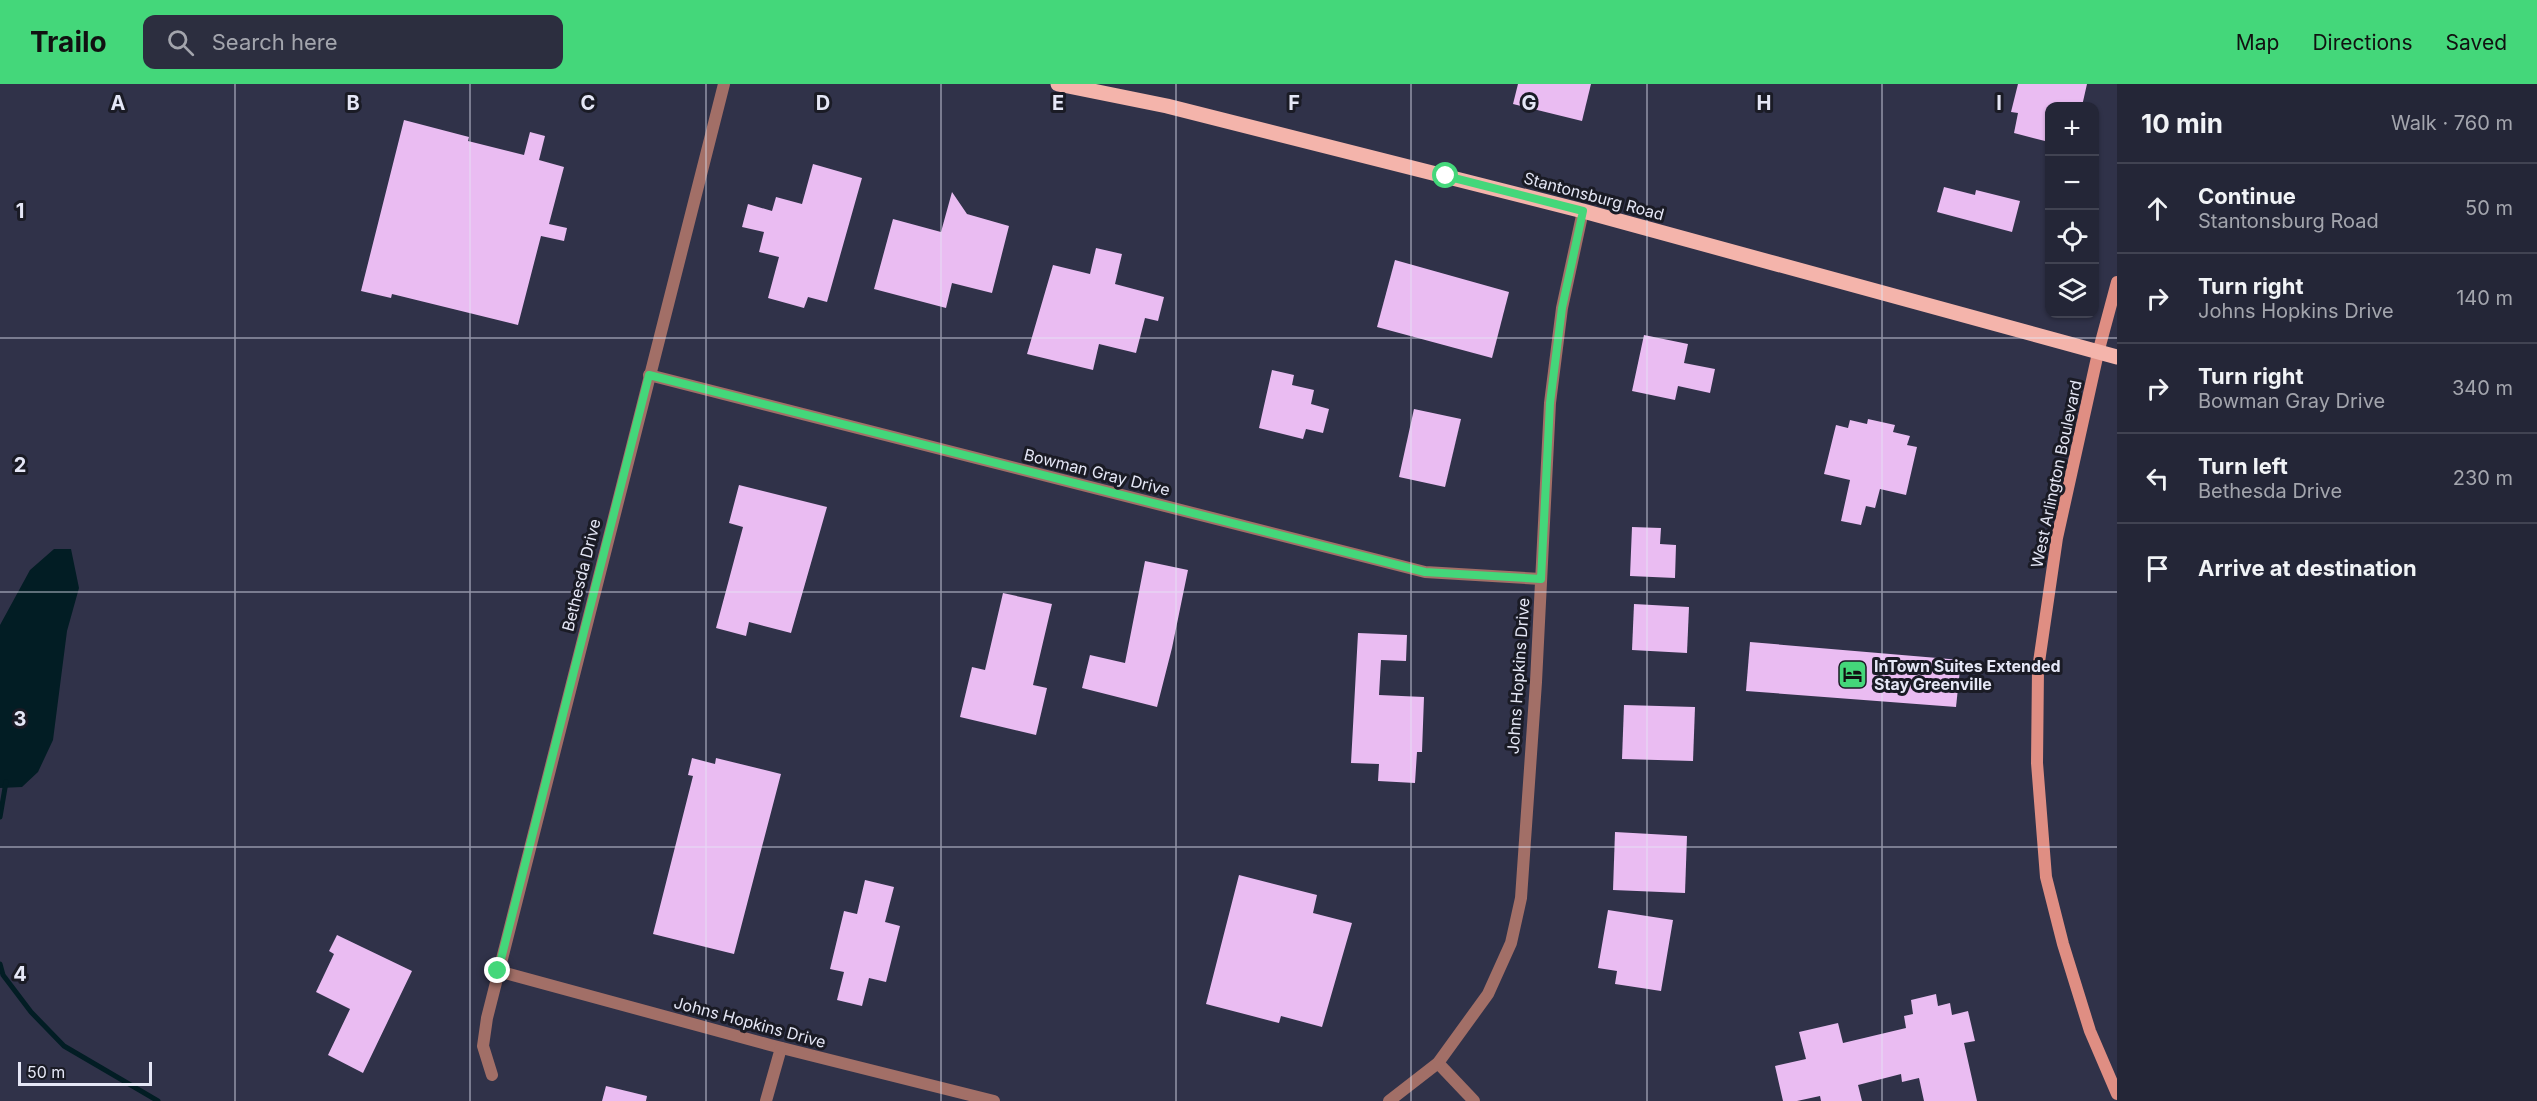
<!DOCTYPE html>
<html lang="en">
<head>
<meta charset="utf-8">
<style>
  :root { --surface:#242637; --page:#2c2e3f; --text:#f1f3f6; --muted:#a3a5ad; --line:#414352; --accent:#44d77a }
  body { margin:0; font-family:Inter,sans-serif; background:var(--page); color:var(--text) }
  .controls { position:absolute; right:18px; top:18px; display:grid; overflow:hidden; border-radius:12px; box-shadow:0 2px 4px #0004 }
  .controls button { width:54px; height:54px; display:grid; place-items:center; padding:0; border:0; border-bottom:2px solid var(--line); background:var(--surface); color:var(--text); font:30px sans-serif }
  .scale { position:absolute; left:18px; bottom:15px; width:134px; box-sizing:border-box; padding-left:6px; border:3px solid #e5e7f6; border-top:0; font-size:16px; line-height:21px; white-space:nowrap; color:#e5e7f6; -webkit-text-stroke:4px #1a1b25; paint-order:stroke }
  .stop { position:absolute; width:18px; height:18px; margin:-14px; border:4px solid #44d77a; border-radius:50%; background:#fff }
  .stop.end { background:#44d77a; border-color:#fff; box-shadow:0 2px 6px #0008 }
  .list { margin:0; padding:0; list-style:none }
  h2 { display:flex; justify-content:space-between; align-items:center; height:78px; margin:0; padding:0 24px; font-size:26px }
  h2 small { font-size:20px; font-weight:400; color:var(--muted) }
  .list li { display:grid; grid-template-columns:39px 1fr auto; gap:18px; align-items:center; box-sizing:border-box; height:90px; padding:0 24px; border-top:2px solid var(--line) }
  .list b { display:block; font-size:22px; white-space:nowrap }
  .list p { margin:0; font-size:20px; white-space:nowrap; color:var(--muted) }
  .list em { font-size:20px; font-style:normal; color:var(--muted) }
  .icon { flex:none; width:33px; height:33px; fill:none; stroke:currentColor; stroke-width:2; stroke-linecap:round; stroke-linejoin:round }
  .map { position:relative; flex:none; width:2117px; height:1017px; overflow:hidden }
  header { display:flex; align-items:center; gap:36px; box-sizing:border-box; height:84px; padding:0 30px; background:var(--accent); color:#111 }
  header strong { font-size:28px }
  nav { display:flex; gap:33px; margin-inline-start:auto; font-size:21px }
  .search { width:420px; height:54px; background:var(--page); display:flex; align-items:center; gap:15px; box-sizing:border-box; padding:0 21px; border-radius:12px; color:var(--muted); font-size:22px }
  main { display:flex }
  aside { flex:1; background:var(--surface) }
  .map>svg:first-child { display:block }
</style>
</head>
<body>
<header>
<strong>Trailo</strong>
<div class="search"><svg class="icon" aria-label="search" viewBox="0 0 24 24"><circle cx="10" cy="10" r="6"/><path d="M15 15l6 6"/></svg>Search here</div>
<nav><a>Map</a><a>Directions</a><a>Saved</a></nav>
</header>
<main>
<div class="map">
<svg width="2117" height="1017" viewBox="0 0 2117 1017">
  <rect width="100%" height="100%" fill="#303249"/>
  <path fill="#021d24" d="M54,465H71L79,504L67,547L53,656L38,688L22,703L0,704V541L30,486Z"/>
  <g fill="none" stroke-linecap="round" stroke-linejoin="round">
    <g stroke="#021d24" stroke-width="5">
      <path d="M0,733L6,698"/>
      <path d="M0,880L3,891L31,928L64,962L158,1017"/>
    </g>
  </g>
  <g fill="#eabcf2">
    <path d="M1518,0H1591L1582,37L1513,20Z"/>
    <path d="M2018,0H2087L2082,22H2049V58L2014,49L2018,29L2011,28Z"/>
    <path d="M404,36L469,53L468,57L524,71L530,48L545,52L539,76L564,83L549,140L567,144L564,157L541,152L518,241L392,210L391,214L361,207Z"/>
    <path d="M813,80L862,94L827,218L808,213L804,224L768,214L779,173L759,168L764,148L742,143L748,120L772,127L776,113L802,120Z"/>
    <path d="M1944,103L1975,111L1976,106L2020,117L2012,148L1937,128Z"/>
    <path d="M952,108L967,130L1009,142L992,209L952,199L946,224L874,205L893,135L941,148Z"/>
    <path d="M1096,164L1122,170L1115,200L1164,213L1158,237L1145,234L1136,269L1099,260L1093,286L1027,270L1053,181L1090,190Z"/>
    <path d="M1395,176L1509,208L1492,274L1377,243Z"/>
    <path d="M1644,251L1688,260L1684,279L1715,285L1710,309L1678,302L1675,316L1632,307Z"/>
    <path d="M1272,286L1294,291L1292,301L1314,306L1311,320L1329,325L1323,349L1306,345L1303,355L1259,344Z"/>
    <path d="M1414,325L1461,335L1445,403L1399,393Z"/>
    <path d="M1868,335L1895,341L1893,348L1910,352L1907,361L1917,363L1906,411L1880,405L1875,424L1866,422L1861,441L1841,437L1850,396L1824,390L1836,341L1848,344L1850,336L1867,340Z"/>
    <path d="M739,401L827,423L791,549L749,538L746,552L716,544L743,443L729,439Z"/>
    <path d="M1632,443L1661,444L1660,460L1676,461L1675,494L1630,492Z"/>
    <path d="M1145,477L1188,486L1172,564L1157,623L1082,604L1090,571L1125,579Z"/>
    <path d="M1003,509L1052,520L1033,601L1047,604L1036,651L960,633L972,583L985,586Z"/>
    <path d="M1634,520L1689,523L1687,569L1632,566Z"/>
    <path d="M1358,549L1407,551L1406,577L1381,576L1379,611L1424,613L1422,668H1417L1415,699L1378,697L1379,680L1351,679Z"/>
    <path d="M1750,558L1961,576L1956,623L1746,607Z"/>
    <path d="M1624,621L1695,623L1693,677L1622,675Z"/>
    <path d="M692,674L715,680L716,674L781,690L734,870L653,850L693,692L688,691Z"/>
    <path d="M1615,748L1687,752L1685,809L1613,806Z"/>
    <path d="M1239,791L1317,811L1313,829L1352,839L1322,943L1281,932L1279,939L1206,920Z"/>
    <path d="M865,796L894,803L885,838L900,842L886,898L869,894L862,922L837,916L844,888L830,885L844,827L857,830Z"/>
    <path d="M1608,826L1673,836L1661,907L1615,900L1617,887L1598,884Z"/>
    <path d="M337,851L412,887L363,989L328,971L350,925L316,908L334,870L329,867Z"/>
    <path d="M1936,910L1938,922L1950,919L1952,931L1968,927L1975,957L1964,959L1977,1017H1924L1919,994L1902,998L1901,990L1858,1001L1862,1017H1821L1820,1012L1797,1017H1783L1775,982L1806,975L1799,948L1838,939L1843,959L1906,944L1904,932L1913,930L1911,916Z"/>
    <path d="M606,1002L647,1012L646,1017H602Z"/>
  </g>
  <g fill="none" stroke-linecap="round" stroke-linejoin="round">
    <g stroke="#a26f67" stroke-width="12">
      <path d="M649,291L1425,488L1541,495"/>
      <path d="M498,887L770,961L994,1017"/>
      <path d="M1438,979L1474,1017"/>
      <path d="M492,991L483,962L487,934L724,0"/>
      <path d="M766,1017L781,964"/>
      <path d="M1389,1017L1438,979L1488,910L1511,859L1521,814L1536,598L1550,319L1562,224L1583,127"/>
    </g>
    <path stroke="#df8e83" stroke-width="12" d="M2117,198L2098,269L2057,454L2038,585L2037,679L2046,793L2063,860L2090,947L2117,1010"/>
    <path stroke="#f4b4ab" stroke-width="15" d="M1058,0L1167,22L1583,127L2117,273"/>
  </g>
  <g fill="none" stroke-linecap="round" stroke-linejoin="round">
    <path stroke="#44d77a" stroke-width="8" d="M498,887L649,291L1425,488L1541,495L1550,319L1562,224L1583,127L1446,92"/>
  </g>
  <path fill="none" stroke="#e5e7f6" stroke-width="1.5" stroke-opacity="0.55" d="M235,0V1017M470,0V1017M706,0V1017M941,0V1017M1176,0V1017M1411,0V1017M1647,0V1017M1882,0V1017M0,254H2117M0,508H2117M0,763H2117"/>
  <defs>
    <symbol id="hotel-square" viewBox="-11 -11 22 22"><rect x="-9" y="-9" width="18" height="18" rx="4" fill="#44d77a" stroke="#1a1b25"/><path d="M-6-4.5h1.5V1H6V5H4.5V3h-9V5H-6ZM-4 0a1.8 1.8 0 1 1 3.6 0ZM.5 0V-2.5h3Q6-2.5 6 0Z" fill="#111"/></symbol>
  </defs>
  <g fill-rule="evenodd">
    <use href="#hotel-square" x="1836" y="574" width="33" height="33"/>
  </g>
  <g text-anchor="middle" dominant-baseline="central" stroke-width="6" stroke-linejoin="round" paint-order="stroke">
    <g font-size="16" fill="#e5e7f6" stroke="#1a1b25">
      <text transform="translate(1594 112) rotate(15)">Stantonsburg Road</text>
      <text transform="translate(1097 388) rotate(14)">Bowman Gray Drive</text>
      <text transform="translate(2056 390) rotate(-78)">West Arlington Boulevard</text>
      <text transform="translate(581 491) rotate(-76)">Bethesda Drive</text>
      <text transform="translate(1518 592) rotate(-86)">Johns Hopkins Drive</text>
      <text transform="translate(750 938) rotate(15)">Johns Hopkins Drive</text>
    </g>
    <g font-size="16" font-weight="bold" fill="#e5e7f6" stroke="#1a1b25" text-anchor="start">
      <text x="1874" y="582">InTown Suites Extended<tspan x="1874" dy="18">Stay Greenville</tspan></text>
    </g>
  </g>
  <g font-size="20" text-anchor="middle" font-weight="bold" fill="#e5e7f6" stroke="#1a1b25" stroke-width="6" stroke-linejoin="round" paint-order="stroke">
    <text x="118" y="26">A</text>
    <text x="353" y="26">B</text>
    <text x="588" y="26">C</text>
    <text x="823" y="26">D</text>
    <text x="1058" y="26">E</text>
    <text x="1294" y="26">F</text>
    <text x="1529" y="26">G</text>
    <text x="1764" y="26">H</text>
    <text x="1999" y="26">I</text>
    <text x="20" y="134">1</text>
    <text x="20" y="388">2</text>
    <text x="20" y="642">3</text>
    <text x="20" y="897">4</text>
  </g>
</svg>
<div class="controls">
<button>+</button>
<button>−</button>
<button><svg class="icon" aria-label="locate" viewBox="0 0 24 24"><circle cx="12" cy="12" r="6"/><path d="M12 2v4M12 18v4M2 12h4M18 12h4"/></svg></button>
<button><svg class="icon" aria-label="layers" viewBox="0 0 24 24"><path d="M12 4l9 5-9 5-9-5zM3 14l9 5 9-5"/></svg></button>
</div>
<div class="scale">50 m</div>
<div class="stop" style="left:1446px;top:92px"></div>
<div class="stop end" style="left:498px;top:887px"></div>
</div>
<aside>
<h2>10 min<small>Walk · 760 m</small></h2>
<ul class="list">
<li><svg class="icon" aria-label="ahead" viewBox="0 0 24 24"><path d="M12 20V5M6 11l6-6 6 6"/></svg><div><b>Continue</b><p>Stantonsburg Road</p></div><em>50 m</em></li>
<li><svg class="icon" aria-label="right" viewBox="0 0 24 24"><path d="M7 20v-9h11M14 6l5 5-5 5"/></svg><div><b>Turn right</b><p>Johns Hopkins Drive</p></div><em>140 m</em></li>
<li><svg class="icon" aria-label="right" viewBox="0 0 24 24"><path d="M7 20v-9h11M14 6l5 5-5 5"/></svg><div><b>Turn right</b><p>Bowman Gray Drive</p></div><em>340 m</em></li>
<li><svg class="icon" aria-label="left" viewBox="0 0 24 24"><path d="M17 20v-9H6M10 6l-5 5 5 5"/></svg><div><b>Turn left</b><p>Bethesda Drive</p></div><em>230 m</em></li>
<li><svg class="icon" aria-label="arrive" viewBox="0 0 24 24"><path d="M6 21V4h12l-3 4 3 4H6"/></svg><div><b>Arrive at destination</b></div></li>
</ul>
</aside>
</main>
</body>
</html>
